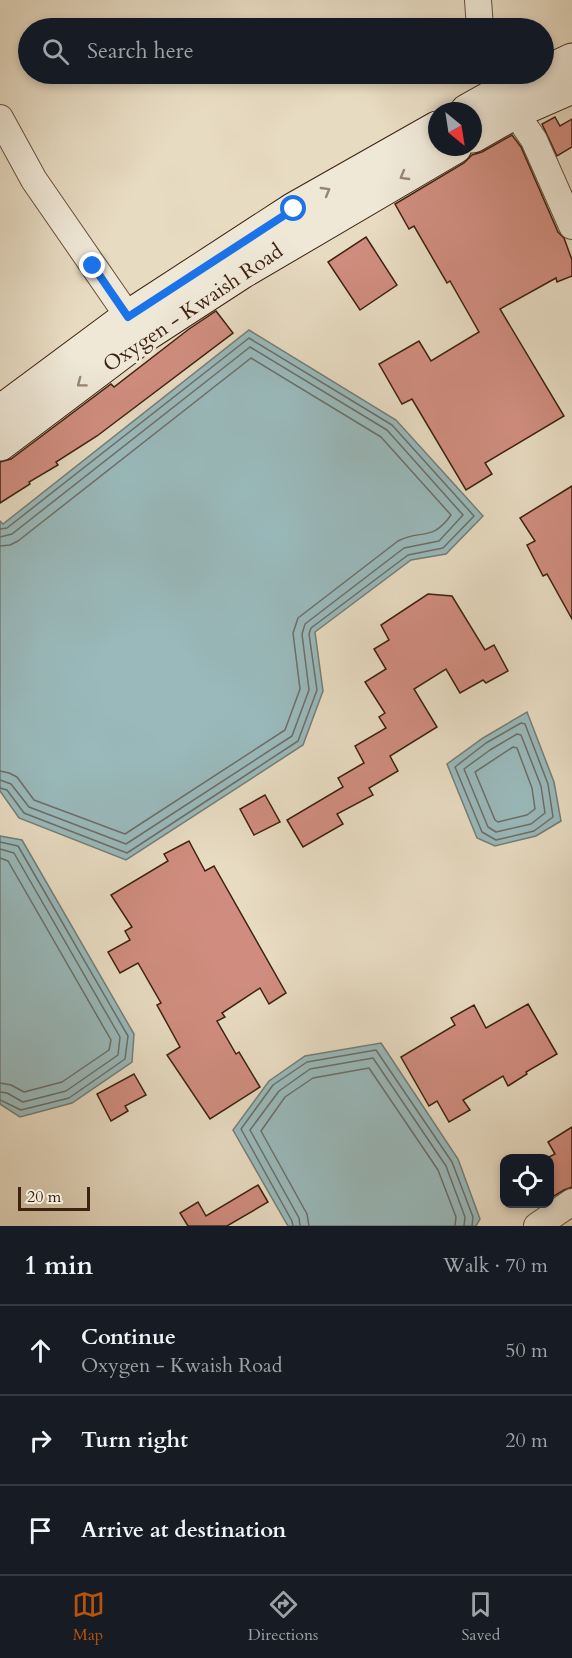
<!DOCTYPE html>
<html lang="en">
<head>
<meta charset="utf-8">
<style>
  :root { --surface:#171b24; --page:#242831; --text:#f1f3f6; --muted:#9ea1a6; --line:#363941; --accent:#b45309 }
  body { margin:0; font-family:Cardo,serif; background:var(--page); color:var(--text) }
  .controls { position:absolute; right:18px; bottom:18px; display:grid; overflow:hidden; border-radius:12px; box-shadow:0 3px 9px #0003 }
  .controls button { width:54px; height:54px; display:grid; place-items:center; padding:0; border:0; border-bottom:2px solid var(--line); background:var(--surface); color:var(--text); font:30px sans-serif }
  .compass { position:absolute; left:428px; top:102px; width:54px; height:54px; border-radius:50%; background:var(--surface); box-shadow:0 3px 9px #0003; rotate:150deg }
  .scale { position:absolute; left:18px; bottom:15px; width:72px; box-sizing:border-box; padding-left:6px; border:3px solid #3e2210; border-top:0; font-size:16px; line-height:21px; white-space:nowrap; color:#3e2210; -webkit-text-stroke:4px #efe8d7; paint-order:stroke }
  .stop { position:absolute; width:18px; height:18px; margin:-14px; border:4px solid #1a73e8; border-radius:50%; background:#fff }
  .stop.end { background:#1a73e8; border-color:#fff; box-shadow:0 2px 6px #0008 }
  .list { margin:0; padding:0; list-style:none }
  h2 { display:flex; justify-content:space-between; align-items:center; height:78px; margin:0; padding:0 24px; font-size:26px }
  h2 small { font-size:20px; font-weight:400; color:var(--muted) }
  .list li { display:grid; grid-template-columns:39px 1fr auto; gap:18px; align-items:center; box-sizing:border-box; height:90px; padding:0 24px; border-top:2px solid var(--line) }
  .list b { display:block; font-size:22px; white-space:nowrap }
  .list p { margin:0; font-size:20px; white-space:nowrap; color:var(--muted) }
  .list em { font-size:20px; font-style:normal; color:var(--muted) }
  .icon { flex:none; width:33px; height:33px; fill:none; stroke:currentColor; stroke-width:2; stroke-linecap:round; stroke-linejoin:round }
  .map { position:relative; flex:none; width:572px; height:1226px; overflow:hidden }
  .search { position:absolute; background:var(--surface); box-shadow:0 3px 9px #0003; left:18px; right:18px; top:18px; height:66px; display:flex; align-items:center; gap:15px; box-sizing:border-box; padding:0 21px; border-radius:33px; color:var(--muted); font-size:22px }
  .sheet { height:348px; background:var(--surface) }
  nav { display:flex; justify-content:space-around; align-items:center; box-sizing:border-box; height:84px; border-top:2px solid var(--line); background:var(--surface); font-size:16px; color:var(--muted) }
  nav a { display:grid; justify-items:center; gap:3px }
  nav .on { color:var(--accent) }
  .map>svg:first-child { display:block }
</style>
</head>
<body>
<div class="map">
<svg width="572" height="1226" viewBox="0 0 572 1226">
  <rect width="100%" height="100%" fill="#e7dbc2"/>
  <filter id="stains"><feTurbulence type="fractalNoise" baseFrequency=".00333" numOctaves="4"/><feColorMatrix values="0 0 0 0 .2 0 0 0 0 .09 0 0 0 0 .02 0 0 0 .5 -.17"/></filter>
  <radialGradient id="worn" r=".72"><stop offset=".6" stop-color="#630" stop-opacity="0"/><stop offset="1" stop-color="#630" stop-opacity=".3"/></radialGradient>
  <g fill="#99b9bb" stroke="#757d77" stroke-width="1.5">
    <path d="M249,330L396,420L483,516L446,554L411,560L315,632L323,691L303,745L126,860L19,818L0,791V521L3,524Z"/>
    <path d="M527,712L554,782L561,821L536,836L495,846L477,838L447,764L483,738Z"/>
    <path d="M0,836L22,840L134,1034L132,1062L72,1103L20,1117L0,1104Z"/>
    <path d="M381,1043L458,1159L480,1219L476,1226H288L233,1130L269,1081L305,1056Z"/>
  </g>
  <g fill="none" stroke-linecap="round" stroke-linejoin="round">
    <g stroke="#6c6e66" stroke-width="1.5">
      <path d="M0,529L7,528L249,338L392,425L474,516L443,548L408,555L311,628L309,634L317,690L298,741L127,853L24,813L7,790L0,788"/>
      <path d="M0,537L12,534L250,347L387,430L463,515L439,541L404,548L305,624L302,634L309,690L292,736L126,844L29,807L11,784L0,780"/>
      <path d="M0,546L10,545L18,541L251,358L381,437L451,515C432,542 421,529 398,541L298,618L293,633L300,689L285,730L125,834L34,800L17,777L9,773L0,771"/>
      <path d="M521,723L525,724L548,784L553,817L534,831L496,840L482,832L455,767L486,743Z"/>
      <path d="M517,734L521,735L541,786L545,813L531,824L496,832L488,827L464,769L490,750Z"/>
      <path d="M513,747L517,748L532,788L535,809L527,815L498,822L495,820L475,772Z"/>
      <path d="M0,842L18,846L128,1036L125,1059L69,1098L21,1110L0,1100"/>
      <path d="M0,849L14,853L120,1037L118,1055L66,1091L23,1102L7,1093L0,1092"/>
      <path d="M0,858L8,861L111,1040L109,1050L62,1082L24,1092L11,1085L0,1083"/>
      <path d="M293,1226L292,1221L241,1129L273,1085L307,1062L376,1050L452,1162L473,1217L472,1226"/>
      <path d="M300,1226L299,1218L250,1130L279,1091L310,1069L373,1058L446,1166L465,1217L464,1226"/>
      <path d="M309,1226L307,1214L261,1131L285,1097L313,1078L369,1068L438,1170L456,1217L455,1226"/>
    </g>
  </g>
  <g fill="#d08d7f" stroke="#3e2210" stroke-width="1.5">
    <path d="M555,117L560,126L572,119V147L557,156L542,124Z"/>
    <path d="M512,135L521,147L558,232L564,238L572,260V276L557,282L556,278L500,309L564,416L485,463L492,474L466,490L412,399L402,404L379,364L419,341L431,361L479,332L450,281L447,283L414,226L409,229L395,204L464,163L472,155L482,152Z"/>
    <path d="M366,237L397,285L360,310L328,262Z"/>
    <path d="M216,311L233,333L97,436L56,462L58,465L29,482L30,484L0,503V462L11,459L111,384L114,387L189,329Z"/>
    <path d="M572,486V619L547,574L543,576L527,545L535,541L520,518Z"/>
    <path d="M428,594L452,596L485,650L494,645L508,671L486,683L483,680L460,693L446,669L414,689L437,727L390,756L398,771L369,788L373,795L337,814L343,824L303,847L287,820L343,787L338,778L364,763L355,746L386,728L379,717L385,713L365,682L386,669L374,649L389,640L381,625Z"/>
    <path d="M265,795L280,822L254,835L240,809Z"/>
    <path d="M189,841L205,871L214,866L286,993L269,1004L260,988L222,1013L225,1017L217,1021L236,1054L239,1052L260,1087L210,1119L167,1055L180,1047L157,1005L161,1003L138,963L120,973L108,952L130,940L125,931L132,927L111,895L168,861L164,854Z"/>
    <path d="M528,1004L557,1054L526,1072L527,1074L508,1086L503,1076L463,1100L470,1110L449,1122L437,1101L429,1106L401,1057L455,1025L451,1018L474,1005L486,1028Z"/>
    <path d="M134,1074L146,1095L125,1106L128,1111L111,1121L97,1094Z"/>
    <path d="M572,1127V1187L564,1190L549,1199V1157L555,1154L548,1142Z"/>
    <path d="M258,1185L268,1202L227,1226H188L180,1213L198,1202L206,1216Z"/>
  </g>
  <g fill="none" stroke-linecap="round" stroke-linejoin="round">
    <defs>
      <g id="street">
        <path d="M478,0L480,28"/>
        <path d="M515,112L534,140L572,226"/>
        <path d="M0,118L34,180L139,332"/>
        <path d="M537,1226L572,1202"/>
      </g>
      <g id="secondary">
        <path d="M544,73L572,60"/>
        <path d="M467,111L499,93L542,74"/>
        <path d="M473,136L515,112L572,87"/>
        <path d="M0,412L128,317L294,209L437,128"/>
        <path d="M0,444L142,337L242,272L455,147"/>
      </g>
    </defs>
    <use href="#street" stroke="#68503c" stroke-width="28"/>
    <use href="#secondary" stroke="#3e2210" stroke-width="35"/>
    <use href="#street" stroke="#efe8d7" stroke-width="26"/>
    <use href="#secondary" stroke="#efe8d7" stroke-width="33"/>
  </g>
  <defs><path id="oneway-chevron" d="M-2-3.5L2.5 0L-2 3.5" fill="none" stroke-width="1.6" stroke-linecap="round" stroke-linejoin="round" transform="scale(1.5)"/></defs>
  <g stroke="#968574">
    <use href="#oneway-chevron" transform="translate(404 176) rotate(150)"/>
    <use href="#oneway-chevron" transform="translate(326 191) rotate(-30)"/>
    <use href="#oneway-chevron" transform="translate(81 383) rotate(143)"/>
  </g>
  <g fill="none" stroke-linecap="round" stroke-linejoin="round">
    <path stroke="#1a73e8" stroke-width="8" d="M93,266L128,317L294,209"/>
  </g>
  <g text-anchor="middle" dominant-baseline="central" stroke-width="6" stroke-linejoin="round" paint-order="stroke">
    <g font-size="21" fill="#3e2210" stroke="#efe8d7">
      <text transform="translate(193 308) rotate(-34)">Oxygen - Kwaish Road</text>
    </g>
  </g>
  <rect width="100%" height="100%" filter="url(#stains)"/>
  <rect width="100%" height="100%" fill="url(#worn)"/>
</svg>
<div class="controls">
<button><svg class="icon" aria-label="locate" viewBox="0 0 24 24"><circle cx="12" cy="12" r="6"/><path d="M12 2v4M12 18v4M2 12h4M18 12h4"/></svg></button>
</div>
<svg class="compass" viewBox="-18 -18 36 36"><path d="M0-13l5 13h-10z" fill="#e53935"/><path d="M0 13l5-13h-10z" fill="#9ea1a6"/></svg>
<div class="scale">20 m</div>
<div class="stop" style="left:294px;top:209px"></div>
<div class="stop end" style="left:93px;top:266px"></div>
<div class="search"><svg class="icon" aria-label="search" viewBox="0 0 24 24"><circle cx="10" cy="10" r="6"/><path d="M15 15l6 6"/></svg>Search here</div>
</div>
<section class="sheet">
<h2>1 min<small>Walk · 70 m</small></h2>
<ul class="list">
<li><svg class="icon" aria-label="ahead" viewBox="0 0 24 24"><path d="M12 20V5M6 11l6-6 6 6"/></svg><div><b>Continue</b><p>Oxygen - Kwaish Road</p></div><em>50 m</em></li>
<li><svg class="icon" aria-label="right" viewBox="0 0 24 24"><path d="M7 20v-9h11M14 6l5 5-5 5"/></svg><div><b>Turn right</b></div><em>20 m</em></li>
<li><svg class="icon" aria-label="arrive" viewBox="0 0 24 24"><path d="M6 21V4h12l-3 4 3 4H6"/></svg><div><b>Arrive at destination</b></div></li>
</ul>
</section>
<nav>
<a class="on"><svg class="icon" aria-label="map" viewBox="0 0 24 24"><path d="M3 6l6-2 6 2 6-2v14l-6 2-6-2-6 2zM9 4v14M15 6v14"/></svg>Map</a>
<a><svg class="icon" aria-label="directions" viewBox="0 0 24 24"><path d="M12 3l9 9-9 9-9-9zM9 14v-3h6M13 9l2 2-2 2"/></svg>Directions</a>
<a><svg class="icon" aria-label="saved" viewBox="0 0 24 24"><path d="M7 4h10v16l-5-4-5 4z"/></svg>Saved</a>
</nav>
</body>
</html>
